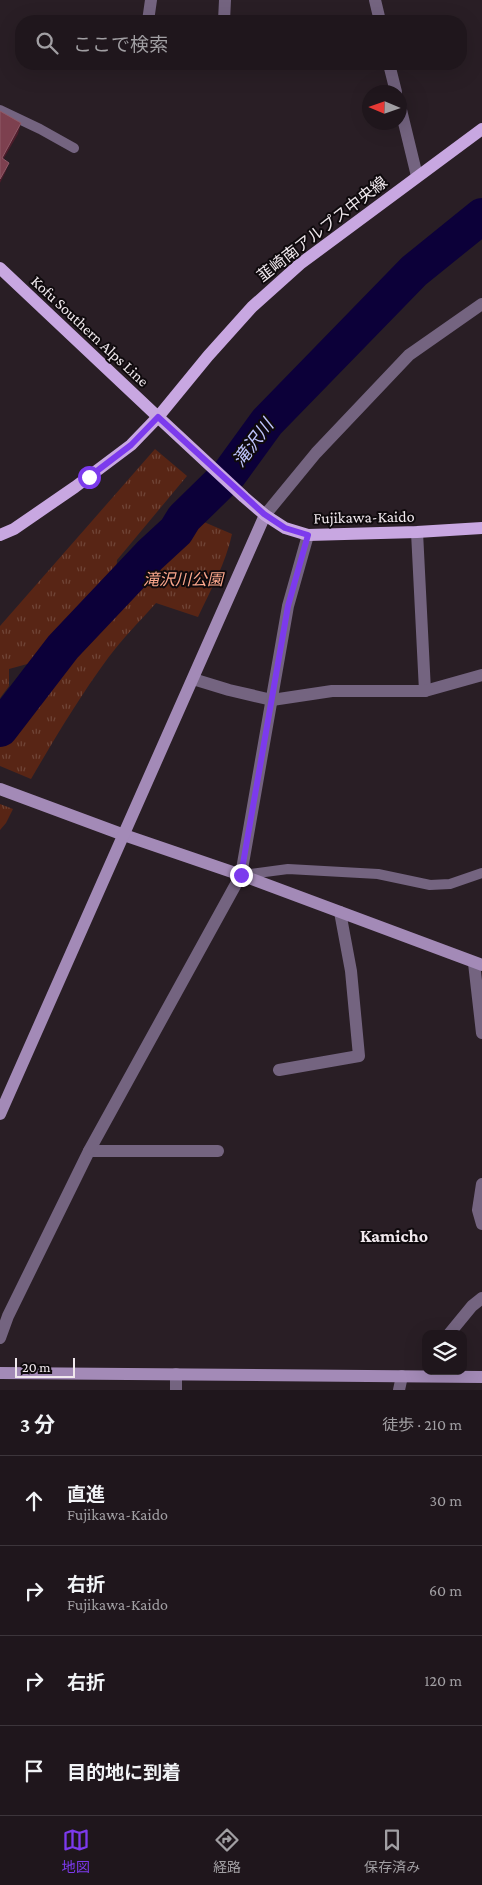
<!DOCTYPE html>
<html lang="ja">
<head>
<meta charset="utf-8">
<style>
  :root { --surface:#1f161c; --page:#2c2329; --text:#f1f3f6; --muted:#a19fa3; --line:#3c353b; --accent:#7c3aed }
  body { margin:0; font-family:"Crimson Pro","Noto Sans JP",serif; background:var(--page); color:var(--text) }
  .controls { position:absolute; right:15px; bottom:15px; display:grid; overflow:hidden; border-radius:10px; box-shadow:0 5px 20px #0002 }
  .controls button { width:45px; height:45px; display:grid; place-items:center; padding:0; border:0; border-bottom:1px solid var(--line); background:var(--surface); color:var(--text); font:25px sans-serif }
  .compass { position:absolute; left:362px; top:85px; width:45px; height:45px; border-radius:50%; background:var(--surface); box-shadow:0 5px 20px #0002; rotate:272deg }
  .scale { position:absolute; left:15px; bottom:12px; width:60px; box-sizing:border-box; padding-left:5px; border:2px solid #f0e8ed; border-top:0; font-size:14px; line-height:18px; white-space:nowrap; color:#f0e8ed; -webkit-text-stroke:4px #0f0a0d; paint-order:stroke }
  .stop { position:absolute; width:15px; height:15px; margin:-11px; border:4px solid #7c3aed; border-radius:50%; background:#fff }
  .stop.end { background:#7c3aed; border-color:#fff; box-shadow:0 1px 5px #0008 }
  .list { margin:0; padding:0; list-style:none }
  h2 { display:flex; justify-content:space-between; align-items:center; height:65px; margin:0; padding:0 20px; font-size:21px }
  h2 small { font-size:16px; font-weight:400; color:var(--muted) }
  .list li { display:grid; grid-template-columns:32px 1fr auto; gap:15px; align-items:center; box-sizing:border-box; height:90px; padding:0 20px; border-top:1px solid var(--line) }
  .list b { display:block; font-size:19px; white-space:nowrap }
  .list p { margin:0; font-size:16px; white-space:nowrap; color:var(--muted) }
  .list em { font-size:16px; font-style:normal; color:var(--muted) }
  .icon { flex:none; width:28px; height:28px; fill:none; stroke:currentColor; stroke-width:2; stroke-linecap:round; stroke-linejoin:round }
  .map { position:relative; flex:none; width:482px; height:1390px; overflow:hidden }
  .search { position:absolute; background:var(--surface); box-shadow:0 5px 20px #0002; left:15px; right:15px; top:15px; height:55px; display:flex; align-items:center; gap:12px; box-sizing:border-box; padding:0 18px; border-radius:20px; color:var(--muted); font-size:19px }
  .sheet { height:425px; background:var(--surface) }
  nav { display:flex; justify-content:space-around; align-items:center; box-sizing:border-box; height:70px; border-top:1px solid var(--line); background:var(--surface); font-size:14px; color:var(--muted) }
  nav a { display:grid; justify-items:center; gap:2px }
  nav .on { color:var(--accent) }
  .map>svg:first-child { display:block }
</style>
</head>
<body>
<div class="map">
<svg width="482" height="1390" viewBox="0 0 482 1390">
  <defs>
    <pattern id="park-tufts" width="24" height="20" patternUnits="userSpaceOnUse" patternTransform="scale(1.25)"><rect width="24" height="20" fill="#582515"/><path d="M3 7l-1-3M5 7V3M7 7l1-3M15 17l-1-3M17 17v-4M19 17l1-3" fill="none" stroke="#704537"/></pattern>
  </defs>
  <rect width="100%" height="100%" fill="#291e25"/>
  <g fill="url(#park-tufts)">
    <path d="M155,449L187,476L117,560C116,580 111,581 95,590L92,598L31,663L9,669V686L0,698V626Z"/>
    <path d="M197,519L232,534C226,563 210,591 198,617L156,603C140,621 123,638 108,658C80,696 55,738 31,779L0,766V746L6,736L78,642L91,631L119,598L134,585Z"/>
    <path d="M0,804L13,809L6,823L0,830Z"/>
  </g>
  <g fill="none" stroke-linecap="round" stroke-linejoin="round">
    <path stroke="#0c0039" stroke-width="36" d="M0,729L63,647L150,555L176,531L184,518L230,473L267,422L414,271L482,216"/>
    <g stroke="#746480" stroke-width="10">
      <path d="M0,110L40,129L74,148"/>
      <path d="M242,875L288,869L378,874L430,885L450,884L482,873"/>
    </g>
    <g stroke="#746480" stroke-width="12">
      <path d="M375,0L380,21"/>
      <path d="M148,21L151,0"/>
      <path d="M224,21L225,0"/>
      <path d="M389,64L396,92"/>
      <path d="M400,106L417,176"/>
      <path d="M265,515L316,453L409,355L482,304"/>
      <path d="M417,532L425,691"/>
      <path d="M193,679L229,690L272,700L332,691H425L482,675"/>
      <path d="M474,963L482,1033"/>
      <path d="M279,1070L359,1056L351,971L340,912"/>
      <path d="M89,1151H218"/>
      <path d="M482,1184L478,1210L482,1224"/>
      <path d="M449,1334L472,1306L482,1298"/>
      <path d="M0,1338L8,1316L89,1151L241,875L288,606L308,535"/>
      <path d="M176,1390V1374"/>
      <path d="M399,1390L402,1376"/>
    </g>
    <g stroke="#a38ab7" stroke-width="12">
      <path d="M0,789L124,835L241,875L482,965"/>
      <path d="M0,1114L265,515"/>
      <path d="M0,1373L482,1377"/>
    </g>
    <g stroke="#c8a7e1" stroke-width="12">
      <path d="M0,268L158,417L208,356L252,307L300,264L482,129"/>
      <path d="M0,535L14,529L75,487L131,445L158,417L244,497L265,515L285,528L308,535L417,532L482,528"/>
    </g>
  </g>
  <g fill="#4d1d2b">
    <path d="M21,123L18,134L0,165L2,158Z"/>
    <path d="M9,163L5,173L0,183V179Z"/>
  </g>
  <path fill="#7d404f" stroke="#8f5a68" d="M0,111L21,123L2,158L9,163L0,179Z"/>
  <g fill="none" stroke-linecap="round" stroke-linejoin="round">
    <path stroke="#7c3aed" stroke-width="6" d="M89,477L131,445L158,417L264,514L285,528L308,535L288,606L241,875"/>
  </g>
  <g text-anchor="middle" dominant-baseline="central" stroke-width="4" stroke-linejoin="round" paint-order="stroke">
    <g font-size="16" fill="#f0e8ed" stroke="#0f0a0d">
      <text transform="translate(322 229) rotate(-38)">韮崎南アルプス中央線</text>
      <text transform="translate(90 331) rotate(43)">Kofu Southern Alps Line</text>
      <text transform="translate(364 517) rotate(-1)">Fujikawa-Kaido</text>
    </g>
    <g font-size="16" font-style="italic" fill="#fba78c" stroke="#0f0a0d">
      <text x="183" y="579">滝沢川公園</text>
    </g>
    <g font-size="18" font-style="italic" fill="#bec3fc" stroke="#0f0a0d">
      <text transform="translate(253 443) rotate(-53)">滝沢川</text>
    </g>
    <g font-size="18" font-weight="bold" fill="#f0e8ed" stroke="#0f0a0d">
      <text x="394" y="1236">Kamicho</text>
    </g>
  </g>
</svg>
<div class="controls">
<button><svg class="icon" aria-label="layers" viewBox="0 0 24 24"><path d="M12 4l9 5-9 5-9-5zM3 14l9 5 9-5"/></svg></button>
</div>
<svg class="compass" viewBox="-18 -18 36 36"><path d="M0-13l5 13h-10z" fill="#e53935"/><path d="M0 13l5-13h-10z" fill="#a19fa3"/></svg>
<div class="scale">20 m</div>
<div class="stop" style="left:89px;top:477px"></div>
<div class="stop end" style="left:241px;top:875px"></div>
<div class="search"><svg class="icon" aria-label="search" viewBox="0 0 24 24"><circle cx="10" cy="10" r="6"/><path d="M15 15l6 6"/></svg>ここで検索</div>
</div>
<section class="sheet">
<h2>3 分<small>徒歩 · 210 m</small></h2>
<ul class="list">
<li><svg class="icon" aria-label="ahead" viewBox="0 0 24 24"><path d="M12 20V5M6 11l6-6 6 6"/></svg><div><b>直進</b><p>Fujikawa-Kaido</p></div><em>30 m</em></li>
<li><svg class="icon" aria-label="right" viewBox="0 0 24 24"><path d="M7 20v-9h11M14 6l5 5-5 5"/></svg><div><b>右折</b><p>Fujikawa-Kaido</p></div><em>60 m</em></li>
<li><svg class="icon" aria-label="right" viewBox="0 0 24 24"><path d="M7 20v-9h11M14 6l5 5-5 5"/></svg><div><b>右折</b></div><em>120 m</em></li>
<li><svg class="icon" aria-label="arrive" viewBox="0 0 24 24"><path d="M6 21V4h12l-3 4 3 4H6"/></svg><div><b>目的地に到着</b></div></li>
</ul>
</section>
<nav>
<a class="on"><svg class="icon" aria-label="map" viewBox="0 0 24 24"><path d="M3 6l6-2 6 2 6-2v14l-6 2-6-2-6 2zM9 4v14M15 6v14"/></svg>地図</a>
<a><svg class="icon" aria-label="directions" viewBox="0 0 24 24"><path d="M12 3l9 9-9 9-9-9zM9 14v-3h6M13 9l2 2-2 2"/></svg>経路</a>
<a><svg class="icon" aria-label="saved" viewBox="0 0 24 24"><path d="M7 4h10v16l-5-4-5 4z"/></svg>保存済み</a>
</nav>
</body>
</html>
